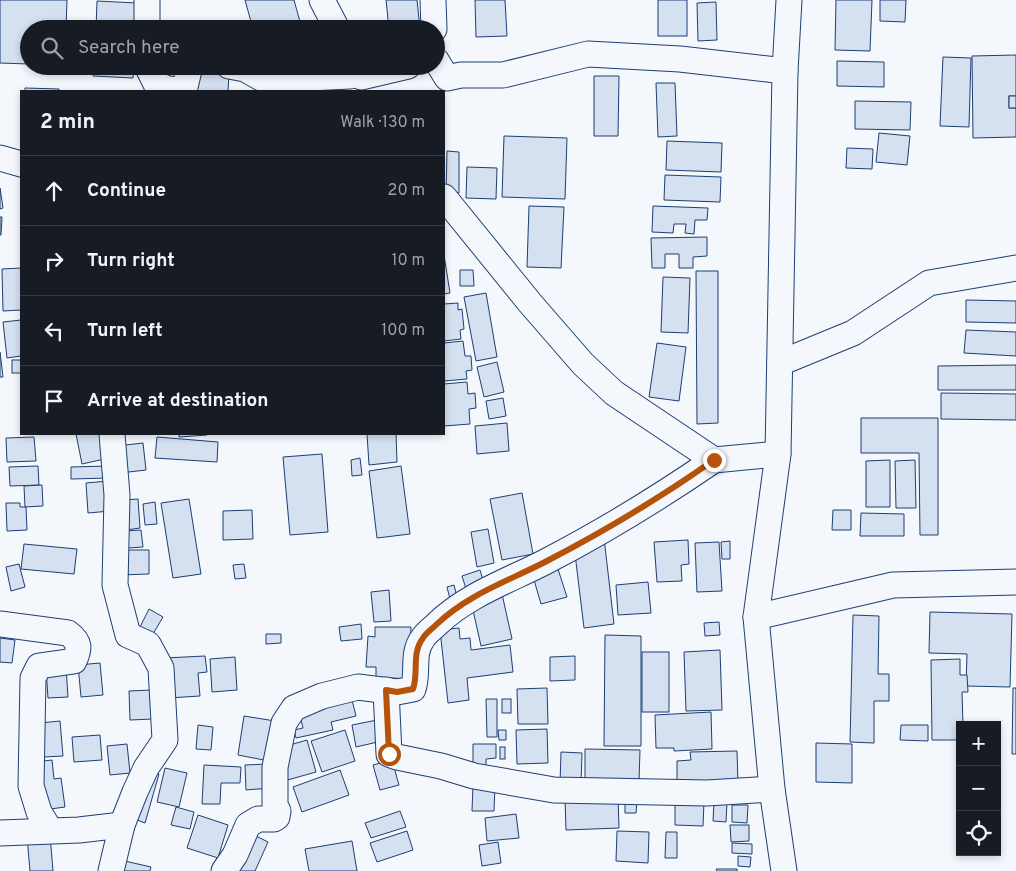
<!DOCTYPE html>
<html lang="en">
<head>
<meta charset="utf-8">
<style>
  :root { --surface:#171b24; --page:#20242c; --text:#f1f3f6; --muted:#9ea1a6; --line:#363941 }
  body { margin:0; font-family:Overpass,sans-serif; background:var(--page); color:var(--text) }
  .controls { position:absolute; right:15px; bottom:15px; display:grid; overflow:hidden; border-radius:0px; box-shadow:0 2px 8px #0003 }
  .controls button { width:45px; height:45px; display:grid; place-items:center; padding:0; border:0; border-bottom:1px solid var(--line); background:var(--surface); color:var(--text); font:25px sans-serif }
  .stop { position:absolute; width:15px; height:15px; margin:-11px; border:4px solid #b45309; border-radius:50%; background:#fff }
  .stop.end { background:#b45309; border-color:#fff; box-shadow:0 1px 5px #0008 }
  .list { margin:0; padding:0; list-style:none }
  h2 { display:flex; justify-content:space-between; align-items:center; height:65px; margin:0; padding:0 20px; font-size:21px }
  h2 small { font-size:16px; font-weight:400; color:var(--muted) }
  .list li { display:grid; grid-template-columns:32px 1fr auto; gap:15px; align-items:center; box-sizing:border-box; height:70px; padding:0 20px; border-top:1px solid var(--line) }
  .list b { display:block; font-size:19px; white-space:nowrap }
  .list em { font-size:16px; font-style:normal; color:var(--muted) }
  .icon { flex:none; width:28px; height:28px; fill:none; stroke:currentColor; stroke-width:2; stroke-linecap:round; stroke-linejoin:round }
  .map { position:relative; flex:none; width:1016px; height:871px; overflow:hidden }
  .search { position:absolute; background:var(--surface); box-shadow:0 2px 8px #0003; left:20px; top:20px; width:425px; height:55px; display:flex; align-items:center; gap:12px; box-sizing:border-box; padding:0 18px; border-radius:28px; color:var(--muted); font-size:19px }
  .panel { position:absolute; background:var(--surface); box-shadow:0 2px 8px #0003; left:20px; top:90px; width:425px; height:345px; border-radius:0px }
  .map>svg:first-child { display:block }
</style>
</head>
<body>
<div class="map">
<svg width="1016" height="871" viewBox="0 0 1016 871">
  <rect width="100%" height="100%" fill="#f4f7fb"/>
  <g fill="#d5e0f0" stroke="#1d3f73">
    <path d="M0,0H67L66,29H29V64L0,63Z"/>
    <path d="M245,0H294L302,29H253Z"/>
    <path d="M386,0H417L420,29H389Z"/>
    <path d="M475,0H505L507,36L476,37Z"/>
    <rect x="658" y="0" width="29" height="36"/>
    <path d="M836,0H872L870,51L835,50Z"/>
    <path d="M880,0H906L905,22L880,21Z"/>
    <path d="M97,1L137,3L135,29H96Z"/>
    <path d="M716,2L717,40L698,41L697,3Z"/>
    <path d="M1016,55V96H1009V108H1016V137L973,138L972,56Z"/>
    <path d="M943,57L971,58L969,127L940,126Z"/>
    <path d="M837,61L884,62V87L837,86Z"/>
    <path d="M94,66H134L133,78L93,76Z"/>
    <path d="M196,71L229,74L228,91H194Z"/>
    <path d="M594,76H619L618,136H594Z"/>
    <path d="M656,83H675L677,136L658,137Z"/>
    <path d="M289,86L342,89V91H289Z"/>
    <path d="M25,88L59,89V91H25Z"/>
    <rect x="1009" y="96" width="7" height="12"/>
    <path d="M855,101L911,102L910,130L855,129Z"/>
    <path d="M879,133L910,136L907,165L876,162Z"/>
    <path d="M504,136L567,138L565,199L502,197Z"/>
    <path d="M667,141L722,143L721,172L666,170Z"/>
    <path d="M847,148L873,149L872,169L846,168Z"/>
    <path d="M447,151L459,152V193H446Z"/>
    <path d="M467,167L497,168L496,199L466,198Z"/>
    <path d="M665,175L721,177L720,202L664,200Z"/>
    <path d="M0,188L3,208L0,209Z"/>
    <path d="M529,206L564,207L561,268L527,267Z"/>
    <path d="M653,206L708,208L707,220H695L694,234L685,233L686,224H674L673,233L652,232Z"/>
    <path d="M0,217H2L1,235H0Z"/>
    <path d="M707,237V256L693,257V268H679V254H665V268H652L651,238Z"/>
    <path d="M444,255L450,293L444,294Z"/>
    <path d="M21,268V310L3,311L2,269Z"/>
    <path d="M460,270H473L474,286H460Z"/>
    <path d="M696,271H718V423L697,424Z"/>
    <path d="M663,277L690,278L688,333L661,332Z"/>
    <path d="M486,293L497,357L476,361L464,297Z"/>
    <path d="M966,300L1016,301V323L966,322Z"/>
    <path d="M458,303V310L462,309L464,329L460,330L461,339L444,341V304Z"/>
    <path d="M21,320V356L7,358L3,322Z"/>
    <path d="M966,330L1016,332V356L964,353Z"/>
    <path d="M463,341L465,356H471L472,370L466,371L467,379L444,381V343Z"/>
    <path d="M657,343L686,347L679,401L649,397Z"/>
    <path d="M0,352L3,377H0Z"/>
    <rect x="12" y="360" width="9" height="13"/>
    <path d="M497,362L504,392L484,397L477,367Z"/>
    <path d="M1016,365V390H938V366Z"/>
    <path d="M467,382L468,394L475,393L476,408L469,409L470,424L444,426V384Z"/>
    <path d="M941,393L1016,394V420L941,419Z"/>
    <path d="M503,398L506,416L489,419L486,401Z"/>
    <path d="M861,418H938V535H920L919,453H861Z"/>
    <path d="M507,423L509,451L477,454L475,426Z"/>
    <path d="M76,434H104L109,458L82,464Z"/>
    <path d="M179,434H207V435L179,437Z"/>
    <path d="M367,434H396L397,462L369,465Z"/>
    <path d="M34,437L36,461L7,462L6,438Z"/>
    <path d="M157,437L218,442L217,462L155,458Z"/>
    <path d="M143,443L146,470L120,473L117,446Z"/>
    <path d="M322,454L328,532L290,535L283,457Z"/>
    <path d="M360,458L362,475L352,476L351,460Z"/>
    <path d="M890,460V507H866V461Z"/>
    <path d="M915,460L916,508H896L895,461Z"/>
    <path d="M38,466L39,485L10,486L9,467Z"/>
    <path d="M108,466V478L71,479V467Z"/>
    <path d="M401,466L410,534L377,538L369,471Z"/>
    <path d="M108,481L110,511L88,513L86,483Z"/>
    <path d="M42,485L43,506L25,507L24,486Z"/>
    <path d="M522,493L533,554L502,560L490,499Z"/>
    <path d="M138,499L140,528L126,530L123,500Z"/>
    <path d="M189,499L201,574L173,578L161,503Z"/>
    <path d="M155,502L157,524L145,525L143,504Z"/>
    <path d="M6,503H20V507H26L27,530L7,531Z"/>
    <path d="M252,510L253,539L223,540V511Z"/>
    <path d="M833,510H851V530H832Z"/>
    <path d="M861,513L904,514V536H860Z"/>
    <path d="M488,529L494,563L477,567L471,532Z"/>
    <path d="M141,530L143,547L128,548L126,531Z"/>
    <path d="M604,538L614,624L584,628L575,554Z"/>
    <path d="M688,540L689,564L681,565L682,581L657,582L654,542Z"/>
    <path d="M730,541V559H722L721,542Z"/>
    <path d="M719,542L722,591L697,592L695,543Z"/>
    <path d="M24,544L77,549L74,574L21,569Z"/>
    <path d="M120,550H149V574L120,575Z"/>
    <path d="M19,564L25,587L11,591L6,567Z"/>
    <path d="M244,564L246,578L235,579L233,565Z"/>
    <path d="M557,566L567,597L541,604L532,573Z"/>
    <path d="M480,570L486,590L468,595L462,576Z"/>
    <path d="M648,582L651,613L618,615L616,585Z"/>
    <path d="M454,585L457,597L450,599L447,587Z"/>
    <path d="M389,590L391,621L374,622L371,592Z"/>
    <path d="M502,594L512,639L481,646L471,601Z"/>
    <path d="M149,609L163,617L153,634L140,627Z"/>
    <path d="M930,612L1012,614L1010,687L966,686L967,654L929,653Z"/>
    <path d="M853,615L879,616L878,674H889V701H874V743L850,742Z"/>
    <path d="M719,622L720,635L705,636L704,623Z"/>
    <path d="M361,624L362,639L341,641L339,627Z"/>
    <path d="M375,627H411L409,679L376,677V667H366L368,636L375,637Z"/>
    <path d="M459,628L460,639L470,638L471,650L510,645L513,672L467,678L469,700L448,703L440,630Z"/>
    <path d="M266,634H281V643L266,644Z"/>
    <path d="M605,635L641,636V746H604Z"/>
    <path d="M0,638L15,640L12,663L0,662Z"/>
    <path d="M720,650L722,710L686,711L684,652Z"/>
    <rect x="642" y="652" width="27" height="60"/>
    <path d="M205,656L207,672L198,673L200,696L168,698L165,658Z"/>
    <path d="M575,656V680L550,681V657Z"/>
    <path d="M235,657L237,690L212,692L210,659Z"/>
    <path d="M960,659V675H967L968,692H962L963,725H960V740H932L931,660Z"/>
    <path d="M100,663L103,695L81,697L78,665Z"/>
    <path d="M66,667L68,697L48,698L46,669Z"/>
    <path d="M547,688L548,724H518L517,689Z"/>
    <path d="M1013,688H1016V754H1012Z"/>
    <path d="M151,690L153,719L130,720L129,691Z"/>
    <path d="M351,696L356,716L331,722L333,730L296,738L294,730L303,728L298,708Z"/>
    <path d="M486,699H497V737H487Z"/>
    <rect x="502" y="699" width="9" height="14"/>
    <path d="M711,712L712,749L674,751V748H656L655,715Z"/>
    <path d="M244,716L275,721L269,761L238,755Z"/>
    <path d="M377,720L382,741L356,747L352,725Z"/>
    <path d="M60,721L63,756L43,757L40,723Z"/>
    <path d="M198,725L213,727L211,750L196,749Z"/>
    <path d="M901,725H928V741L900,740Z"/>
    <path d="M547,729L548,763L517,764L516,730Z"/>
    <path d="M345,730L355,761L322,772L311,741Z"/>
    <path d="M498,730H506V740H499Z"/>
    <path d="M100,735L102,760L74,762L72,737Z"/>
    <path d="M307,740L316,772L284,781L283,747Z"/>
    <path d="M816,743L852,744V783L816,782Z"/>
    <path d="M127,744L130,773L110,775L107,746Z"/>
    <path d="M473,744H496V758L486,759V766H473Z"/>
    <rect x="500" y="747" width="5" height="12"/>
    <path d="M585,749L640,750L639,781L585,780Z"/>
    <path d="M737,751L738,784L677,786V761L691,760L690,752Z"/>
    <path d="M561,752L582,753L581,784H560Z"/>
    <path d="M52,760L54,779L61,778L65,807L43,810L36,762Z"/>
    <path d="M392,760L399,785L380,790L373,765Z"/>
    <path d="M268,764L270,788L246,790L245,765Z"/>
    <path d="M204,765L241,767L240,783H221L220,804H202Z"/>
    <path d="M165,768L187,773L179,807L157,802Z"/>
    <path d="M145,770L159,774L145,823L132,818Z"/>
    <path d="M340,770L349,795L302,812L293,787Z"/>
    <path d="M473,784L495,785L494,811H472Z"/>
    <path d="M618,797L619,828L566,830L565,799Z"/>
    <path d="M625,801H637L636,813H625Z"/>
    <path d="M675,802H704L703,826L675,825Z"/>
    <path d="M714,802H727L726,822L713,821Z"/>
    <path d="M732,805H748L747,823L732,822Z"/>
    <path d="M176,807L194,812L190,829L171,825Z"/>
    <path d="M400,811L406,827L371,838L365,823Z"/>
    <path d="M516,814L519,838L487,841L485,818Z"/>
    <path d="M198,815L228,825L218,858L187,848Z"/>
    <path d="M730,825H749V841L731,842Z"/>
    <path d="M407,831L413,850L377,862L370,843Z"/>
    <path d="M617,831L649,832L648,863L616,861Z"/>
    <path d="M248,832L268,842L255,871H238Z"/>
    <path d="M666,832H677V858H665Z"/>
    <path d="M50,835L53,871H30L27,837Z"/>
    <path d="M352,841L357,871H309L305,849Z"/>
    <path d="M498,842L501,863L482,866L479,845Z"/>
    <path d="M732,843L752,844V854L732,853Z"/>
    <path d="M738,856L751,857L750,867L738,866Z"/>
    <path d="M116,859L151,867L150,871H113Z"/>
    <path d="M716,869H737V871H717Z"/>
  </g>
  <g fill="none" stroke-linecap="round" stroke-linejoin="round">
    <defs>
      <g id="street">
        <path d="M322,0L337,29"/>
        <path d="M433,0L434,29"/>
        <path d="M147,29V0"/>
        <path d="M436,60L447,78L461,75H503L588,54L680,59L785,71"/>
        <path d="M147,66L156,84L168,89L184,91L190,66"/>
        <path d="M229,66L245,69L261,78L289,79L350,76"/>
        <path d="M361,77L408,66"/>
        <path d="M0,158L21,164"/>
        <path d="M444,197L530,303L583,364L614,393L714,460L778,454"/>
        <path d="M780,363L853,333L929,283L1016,268"/>
        <path d="M756,617L893,585L1016,582"/>
        <path d="M0,624L68,633C80,642 80,648 74,661L39,666L33,678L31,786L39,812L50,830"/>
        <path d="M386,690L389,754L397,757L441,766L474,776L554,790L707,793L772,789"/>
        <path d="M0,833L79,830L122,825"/>
        <path d="M111,871L122,825L135,792L146,768L165,740L161,668L148,644L128,635L115,585L117,495L112,434"/>
        <path d="M224,871L235,855L248,825L258,819H274L277,817L278,811L275,806V767L284,723L294,708L322,696L358,687L397,692L413,689C419,672 411,654 423,638C426,633 432,629 437,624C467,595 508,581 545,562C603,532 660,497 714,460"/>
        <path d="M784,871L772,789L756,617L778,454L785,71L789,0"/>
      </g>
    </defs>
    <use href="#street" stroke="#1d3f73" stroke-width="27"/>
    <use href="#street" stroke="#f4f7fb" stroke-width="25"/>
  </g>
  <g fill="none" stroke-linecap="round" stroke-linejoin="round">
    <path stroke="#b45309" stroke-width="6" d="M389,754L386,690L397,692L413,689C419,672 411,654 423,638C426,633 432,629 437,624C467,595 508,581 545,562C603,532 660,498 714,460"/>
  </g>
</svg>
<div class="controls">
<button>+</button>
<button>−</button>
<button><svg class="icon" aria-label="locate" viewBox="0 0 24 24"><circle cx="12" cy="12" r="6"/><path d="M12 2v4M12 18v4M2 12h4M18 12h4"/></svg></button>
</div>
<div class="stop" style="left:389px;top:754px"></div>
<div class="stop end" style="left:714px;top:460px"></div>
<div class="search"><svg class="icon" aria-label="search" viewBox="0 0 24 24"><circle cx="10" cy="10" r="6"/><path d="M15 15l6 6"/></svg>Search here</div>
<section class="panel">
<h2>2 min<small>Walk · 130 m</small></h2>
<ul class="list">
<li><svg class="icon" aria-label="ahead" viewBox="0 0 24 24"><path d="M12 20V5M6 11l6-6 6 6"/></svg><div><b>Continue</b></div><em>20 m</em></li>
<li><svg class="icon" aria-label="right" viewBox="0 0 24 24"><path d="M7 20v-9h11M14 6l5 5-5 5"/></svg><div><b>Turn right</b></div><em>10 m</em></li>
<li><svg class="icon" aria-label="left" viewBox="0 0 24 24"><path d="M17 20v-9H6M10 6l-5 5 5 5"/></svg><div><b>Turn left</b></div><em>100 m</em></li>
<li><svg class="icon" aria-label="arrive" viewBox="0 0 24 24"><path d="M6 21V4h12l-3 4 3 4H6"/></svg><div><b>Arrive at destination</b></div></li>
</ul>
</section>
</div>
</body>
</html>
